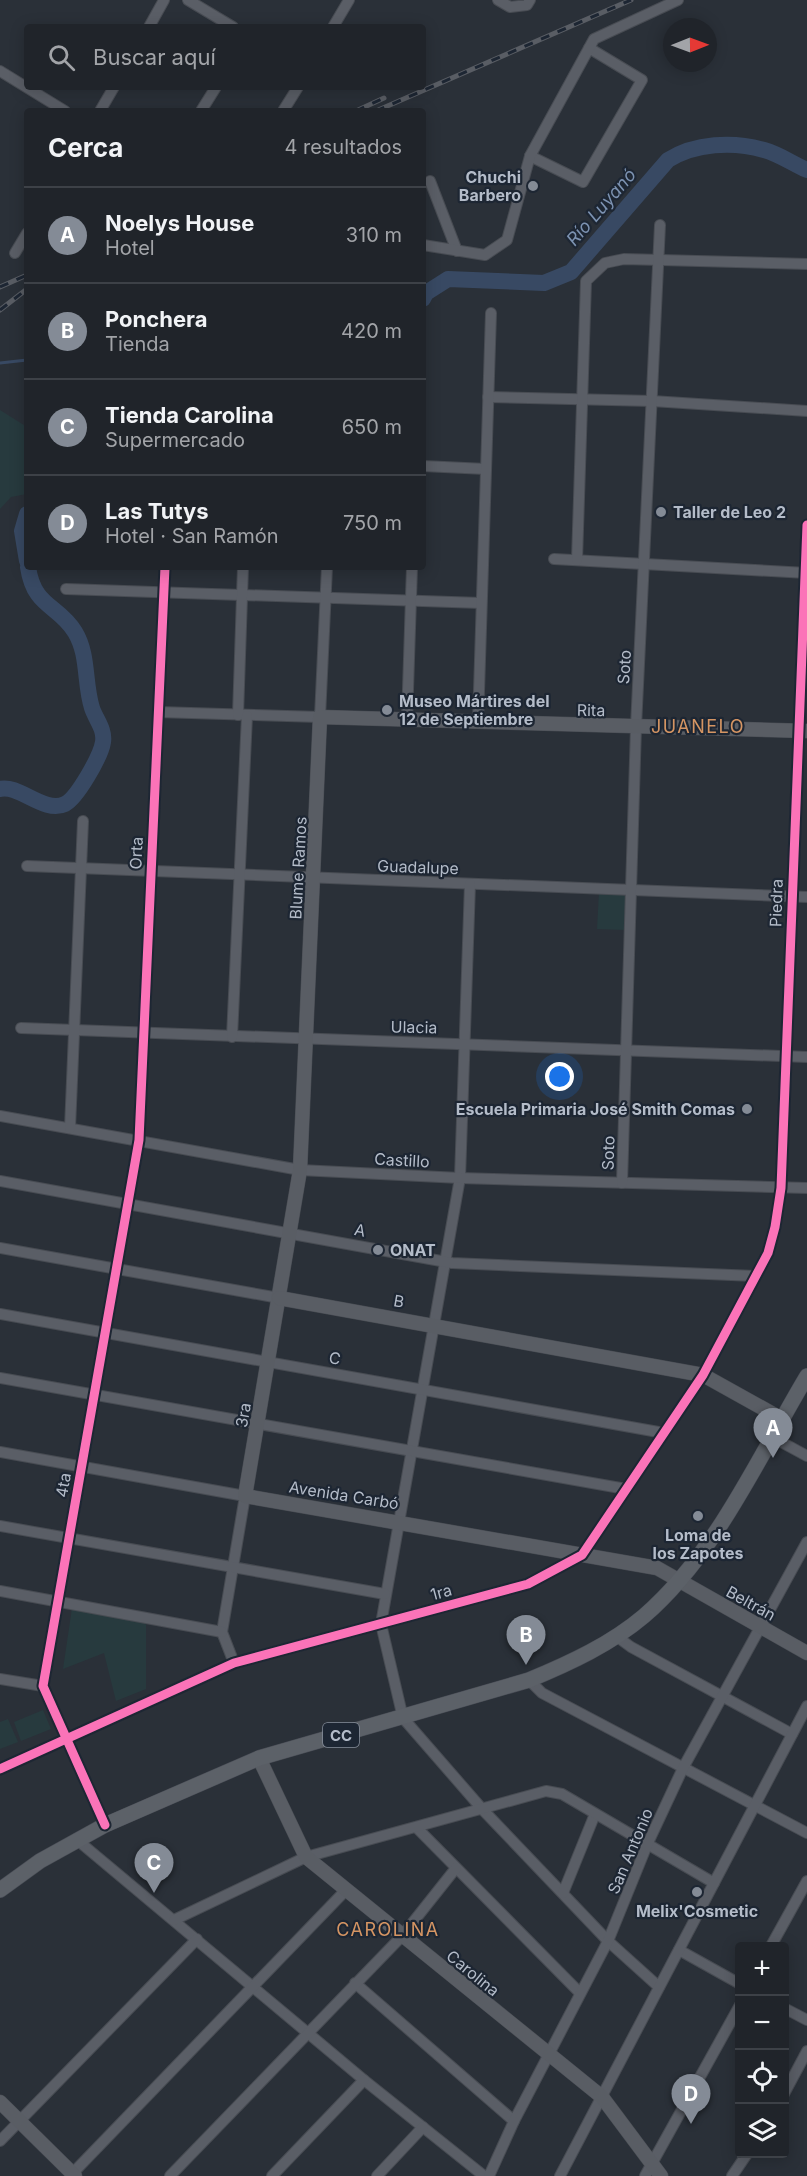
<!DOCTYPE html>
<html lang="es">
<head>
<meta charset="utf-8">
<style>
  :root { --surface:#20242a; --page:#2d3036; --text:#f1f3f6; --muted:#a2a4a8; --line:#3d4147; --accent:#848b96 }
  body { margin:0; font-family:Inter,sans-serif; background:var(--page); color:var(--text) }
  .controls { position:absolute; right:18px; bottom:18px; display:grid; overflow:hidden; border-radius:6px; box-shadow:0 3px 15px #0003 }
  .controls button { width:54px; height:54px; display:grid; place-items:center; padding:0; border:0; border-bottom:2px solid var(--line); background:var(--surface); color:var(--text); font:30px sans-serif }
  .compass { position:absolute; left:663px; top:18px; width:54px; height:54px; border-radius:50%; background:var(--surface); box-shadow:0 3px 15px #0003; rotate:89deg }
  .you { position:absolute; left:560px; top:1077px; width:21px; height:21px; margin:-15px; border:4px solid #fff; border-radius:50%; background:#1a73e8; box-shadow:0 0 0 9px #1a73e833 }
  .badge { display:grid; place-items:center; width:39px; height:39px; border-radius:50%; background:var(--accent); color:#fff; font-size:20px; font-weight:700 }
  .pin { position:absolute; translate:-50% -50px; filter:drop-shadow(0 2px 3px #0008) }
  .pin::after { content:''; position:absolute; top:32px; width:21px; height:18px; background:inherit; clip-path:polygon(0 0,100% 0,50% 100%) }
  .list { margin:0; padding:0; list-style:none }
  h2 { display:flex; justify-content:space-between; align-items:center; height:78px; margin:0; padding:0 24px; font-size:26px }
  h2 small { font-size:20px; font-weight:400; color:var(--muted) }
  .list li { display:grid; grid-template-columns:39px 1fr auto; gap:18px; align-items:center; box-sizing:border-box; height:96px; padding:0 24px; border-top:2px solid var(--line) }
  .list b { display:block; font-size:22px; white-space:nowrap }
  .list p { margin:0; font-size:20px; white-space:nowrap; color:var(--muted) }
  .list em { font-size:20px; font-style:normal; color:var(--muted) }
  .icon { flex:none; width:33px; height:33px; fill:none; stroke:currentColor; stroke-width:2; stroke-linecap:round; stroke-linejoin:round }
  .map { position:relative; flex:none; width:807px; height:2176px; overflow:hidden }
  .search { position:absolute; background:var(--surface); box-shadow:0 3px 15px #0003; left:24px; top:24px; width:402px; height:66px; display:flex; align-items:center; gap:15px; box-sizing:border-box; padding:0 21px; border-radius:6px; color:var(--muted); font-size:22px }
  .panel { position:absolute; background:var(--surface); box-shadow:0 3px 15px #0003; left:24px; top:108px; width:402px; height:462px; border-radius:6px }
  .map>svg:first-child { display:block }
</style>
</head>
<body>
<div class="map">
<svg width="807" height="2176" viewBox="0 0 807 2176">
  <rect width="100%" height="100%" fill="#2a3038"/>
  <g fill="#273a3e">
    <path d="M0,410L27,427V494L11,497L0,509Z"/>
    <path d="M599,892L628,893L626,930L597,929Z"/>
    <path d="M72,1608L146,1623V1689L116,1701L104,1653L63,1669Z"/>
    <path d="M43,1710L51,1729L21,1741L14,1722Z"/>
    <path d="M8,1719L18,1742L0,1749V1722Z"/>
  </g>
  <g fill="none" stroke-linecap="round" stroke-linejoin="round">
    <path stroke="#384963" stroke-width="3" d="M0,363L27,360"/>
    <g stroke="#384963" stroke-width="16">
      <path d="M423,299L426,293L448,279L544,283L571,272L668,160C695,143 733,141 764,150C779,154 793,164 807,170"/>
      <path d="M27,514L22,531L27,561"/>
      <path d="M0,789C19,784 44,814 65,804C77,798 101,756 103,742C105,729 96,720 92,708C84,683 89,655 75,632C58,604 34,608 28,567"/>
    </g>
    <defs>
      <g id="street">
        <path d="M188,0L233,27"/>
        <path d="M498,0L510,7L527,5L530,0"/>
        <path d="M149,27L164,0"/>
        <path d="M333,27L349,0"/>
        <path d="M0,71L65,111"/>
        <path d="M100,111L114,87"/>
        <path d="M201,111L216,87"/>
        <path d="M283,111L298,87"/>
        <path d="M530,156L583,182L642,80L589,48"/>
        <path d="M430,181L457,251"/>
        <path d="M423,245L485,255L507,240L530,156L594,39L678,0"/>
        <path d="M15,253L27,233"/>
        <path d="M488,397L652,401L807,411"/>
        <path d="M423,466L486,469"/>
        <path d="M554,559L807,573"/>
        <path d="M577,560L586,281L605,263L624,259L807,264"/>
        <path d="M66,589L481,603"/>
        <path d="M158,712L320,717L327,567"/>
        <path d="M238,715L243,567"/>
        <path d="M407,720L412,567"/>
        <path d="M478,723L491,313"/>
        <path d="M27,866L807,897"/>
        <path d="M470,884L460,1178L381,1624L403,1718L483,1810L608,1941L659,1987"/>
        <path d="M21,1028L807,1057"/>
        <path d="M232,1037L247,716"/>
        <path d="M0,1116L300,1170L460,1178L807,1188"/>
        <path d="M70,1128L83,821"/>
        <path d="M0,1181L452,1263L755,1276"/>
        <path d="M622,1183L636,727L660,225"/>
        <path d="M0,1248L279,1298"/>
        <path d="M0,1314L664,1433"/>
        <path d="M0,1378L626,1489"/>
        <path d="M772,1437L807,1456"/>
        <path d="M0,1452L245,1496L222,1632L234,1663"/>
        <path d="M0,1526L385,1594"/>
        <path d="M0,1591L222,1632"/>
        <path d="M616,1636L631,1647L792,1734"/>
        <path d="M0,1679L43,1686"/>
        <path d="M529,1680L542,1693L807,1833"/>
        <path d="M0,1769L234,1663L528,1584L582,1555L703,1375L768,1253L775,1227L781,1188L807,525"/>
        <path d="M105,1825L43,1686L139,1140L165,567"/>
        <path d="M417,1828L580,1993"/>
        <path d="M76,1839L364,2080L484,2176"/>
        <path d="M563,1893L595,1814"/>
        <path d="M174,1920L306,1857L546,1791L562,1794L714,1883"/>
        <path d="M771,1946L807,1881"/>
        <path d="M679,1950L740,1984"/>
        <path d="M355,1983L514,2121"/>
        <path d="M784,2008L807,2020"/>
        <path d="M784,2094L807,2051"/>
        <path d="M0,2141L197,1939"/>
        <path d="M70,2176L346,1890"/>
        <path d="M170,2176L402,1936L456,1868"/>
        <path d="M272,2176L364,2080"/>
        <path d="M377,2176L423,2127"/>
        <path d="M489,2176L514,2121L608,1941L647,1845L683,1768L807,1542"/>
        <path d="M560,2176L807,1706"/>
        <path d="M645,2176L740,2005"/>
        <path d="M732,2176L747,2154"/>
      </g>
      <g id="secondary">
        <path d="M807,731L320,717L300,1170L245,1496L657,1568L807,1653"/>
        <path d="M279,1298L703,1375L782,1419"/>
        <path d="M259,1758L306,1857L602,2097L661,2176"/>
        <path d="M0,2102L75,2176"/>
      </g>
      <path id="primary" d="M0,1890L40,1861L105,1825L259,1758L529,1680C570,1663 611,1644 644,1616C716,1554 759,1456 807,1376"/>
    </defs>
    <use href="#street" stroke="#484c53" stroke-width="12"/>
    <use href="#secondary" stroke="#484c53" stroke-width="15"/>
    <use href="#primary" stroke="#484c55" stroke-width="16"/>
    <use href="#street" stroke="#5a5e66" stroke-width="10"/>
    <use href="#secondary" stroke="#595d64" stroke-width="14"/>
    <use href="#primary" stroke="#5c6168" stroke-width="15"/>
    <defs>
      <g id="rail">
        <path d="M356,111L384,98"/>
        <path d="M376,111L631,0"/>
        <path d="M0,287L27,275"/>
        <path d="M0,310L27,289"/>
      </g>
    </defs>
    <use href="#rail" stroke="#595d64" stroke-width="5"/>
    <use href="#rail" stroke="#1d2633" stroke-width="3" stroke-dasharray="9" stroke-linecap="butt"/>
    <defs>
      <g id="cycleway">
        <path d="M0,1769L234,1663L528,1584L582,1555L703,1375L768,1253L775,1227L781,1188L807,525"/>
        <path d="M105,1825L43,1686L139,1140L165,567"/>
      </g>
    </defs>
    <use href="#cycleway" stroke="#1d2633" stroke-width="13"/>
    <use href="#cycleway" stroke="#fb73b8" stroke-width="9"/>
  </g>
  <g fill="#848b96" stroke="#1d2633" stroke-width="2">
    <circle cx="533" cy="186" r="6"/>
    <circle cx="661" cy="512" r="6"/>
    <circle cx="387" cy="710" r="6"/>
    <circle cx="747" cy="1109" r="6"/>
    <circle cx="378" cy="1250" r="6"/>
    <circle cx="698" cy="1516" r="6"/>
    <circle cx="697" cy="1892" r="6"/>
  </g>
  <g text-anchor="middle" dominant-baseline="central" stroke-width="4.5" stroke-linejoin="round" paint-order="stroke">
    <rect fill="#1d2633" stroke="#878f9c" stroke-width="1.5" x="323" y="1723" width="36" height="24" rx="4.5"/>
    <g font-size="15" font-weight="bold" fill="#b4bcc9">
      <text x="341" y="1735">CC</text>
    </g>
    <g font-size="16" font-weight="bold" fill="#b4bcc9" stroke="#1d2633" text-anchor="start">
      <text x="521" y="177" text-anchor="end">Chuchi<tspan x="521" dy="18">Barbero</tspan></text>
      <text x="673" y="512">Taller de Leo 2</text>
      <text x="399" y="701">Museo Mártires del<tspan x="399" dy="18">12 de Septiembre</tspan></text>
      <text x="735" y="1109" text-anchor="end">Escuela Primaria José Smith Comas</text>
      <text x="390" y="1250">ONAT</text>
      <text x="698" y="1535" text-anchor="middle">Loma de<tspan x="698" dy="18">los Zapotes</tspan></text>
      <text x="697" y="1911" text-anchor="middle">Melix'Cosmetic</text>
    </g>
    <g font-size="16" fill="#b4bcc9" stroke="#1d2633">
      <text transform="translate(624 667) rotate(-87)">Soto</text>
      <text transform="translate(591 710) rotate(1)">Rita</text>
      <text transform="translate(136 853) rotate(-87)">Orta</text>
      <text transform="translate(418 867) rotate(2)">Guadalupe</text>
      <text transform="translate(298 868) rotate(-87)">Blume Ramos</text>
      <text transform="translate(776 903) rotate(-88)">Piedra</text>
      <text transform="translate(414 1027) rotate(1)">Ulacia</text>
      <text transform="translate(608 1153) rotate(-88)">Soto</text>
      <text transform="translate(402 1160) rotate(3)">Castillo</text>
      <text transform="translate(360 1230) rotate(11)">A</text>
      <text transform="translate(399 1301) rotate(10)">B</text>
      <text transform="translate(335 1358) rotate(11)">C</text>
      <text transform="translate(243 1415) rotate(-80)">3ra</text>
      <text transform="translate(63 1485) rotate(-80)">4ta</text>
      <text transform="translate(344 1495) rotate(9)">Avenida Carbó</text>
      <text transform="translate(441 1592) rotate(-15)">1ra</text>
      <text transform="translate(751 1603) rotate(29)">Beltrán</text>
      <text transform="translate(630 1851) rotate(-67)">San Antonio</text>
      <text transform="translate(473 1973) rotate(39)">Carolina</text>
    </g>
    <g font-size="18" font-style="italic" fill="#7c92b1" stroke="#1d2633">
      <text transform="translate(601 207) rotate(-49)">Río Luyanó</text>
    </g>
    <g font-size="18" letter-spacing="1.5" fill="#d59563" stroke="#1d2633">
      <text x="698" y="726">JUANELO</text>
      <text x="388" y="1929">CAROLINA</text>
    </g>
  </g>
</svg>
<div class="controls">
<button>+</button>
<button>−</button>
<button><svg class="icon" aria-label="locate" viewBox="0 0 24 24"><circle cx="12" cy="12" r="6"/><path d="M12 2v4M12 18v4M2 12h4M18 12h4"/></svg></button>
<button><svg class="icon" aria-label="layers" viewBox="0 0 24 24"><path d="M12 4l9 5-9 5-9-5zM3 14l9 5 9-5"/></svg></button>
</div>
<svg class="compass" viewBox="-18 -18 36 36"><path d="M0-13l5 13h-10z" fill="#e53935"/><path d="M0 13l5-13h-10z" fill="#a2a4a8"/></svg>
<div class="you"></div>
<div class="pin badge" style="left:773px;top:1458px">A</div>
<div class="pin badge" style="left:526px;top:1665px">B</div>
<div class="pin badge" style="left:154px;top:1893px">C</div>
<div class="pin badge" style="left:691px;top:2124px">D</div>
<div class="search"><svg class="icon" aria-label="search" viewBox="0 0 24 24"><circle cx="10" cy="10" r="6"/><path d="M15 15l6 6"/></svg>Buscar aquí</div>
<section class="panel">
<h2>Cerca<small>4 resultados</small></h2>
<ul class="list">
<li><span class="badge">A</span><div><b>Noelys House</b><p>Hotel</p></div><em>310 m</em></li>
<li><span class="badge">B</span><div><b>Ponchera</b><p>Tienda</p></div><em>420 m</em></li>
<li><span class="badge">C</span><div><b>Tienda Carolina</b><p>Supermercado</p></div><em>650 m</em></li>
<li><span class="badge">D</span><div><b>Las Tutys</b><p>Hotel · San Ramón</p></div><em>750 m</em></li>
</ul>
</section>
</div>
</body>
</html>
